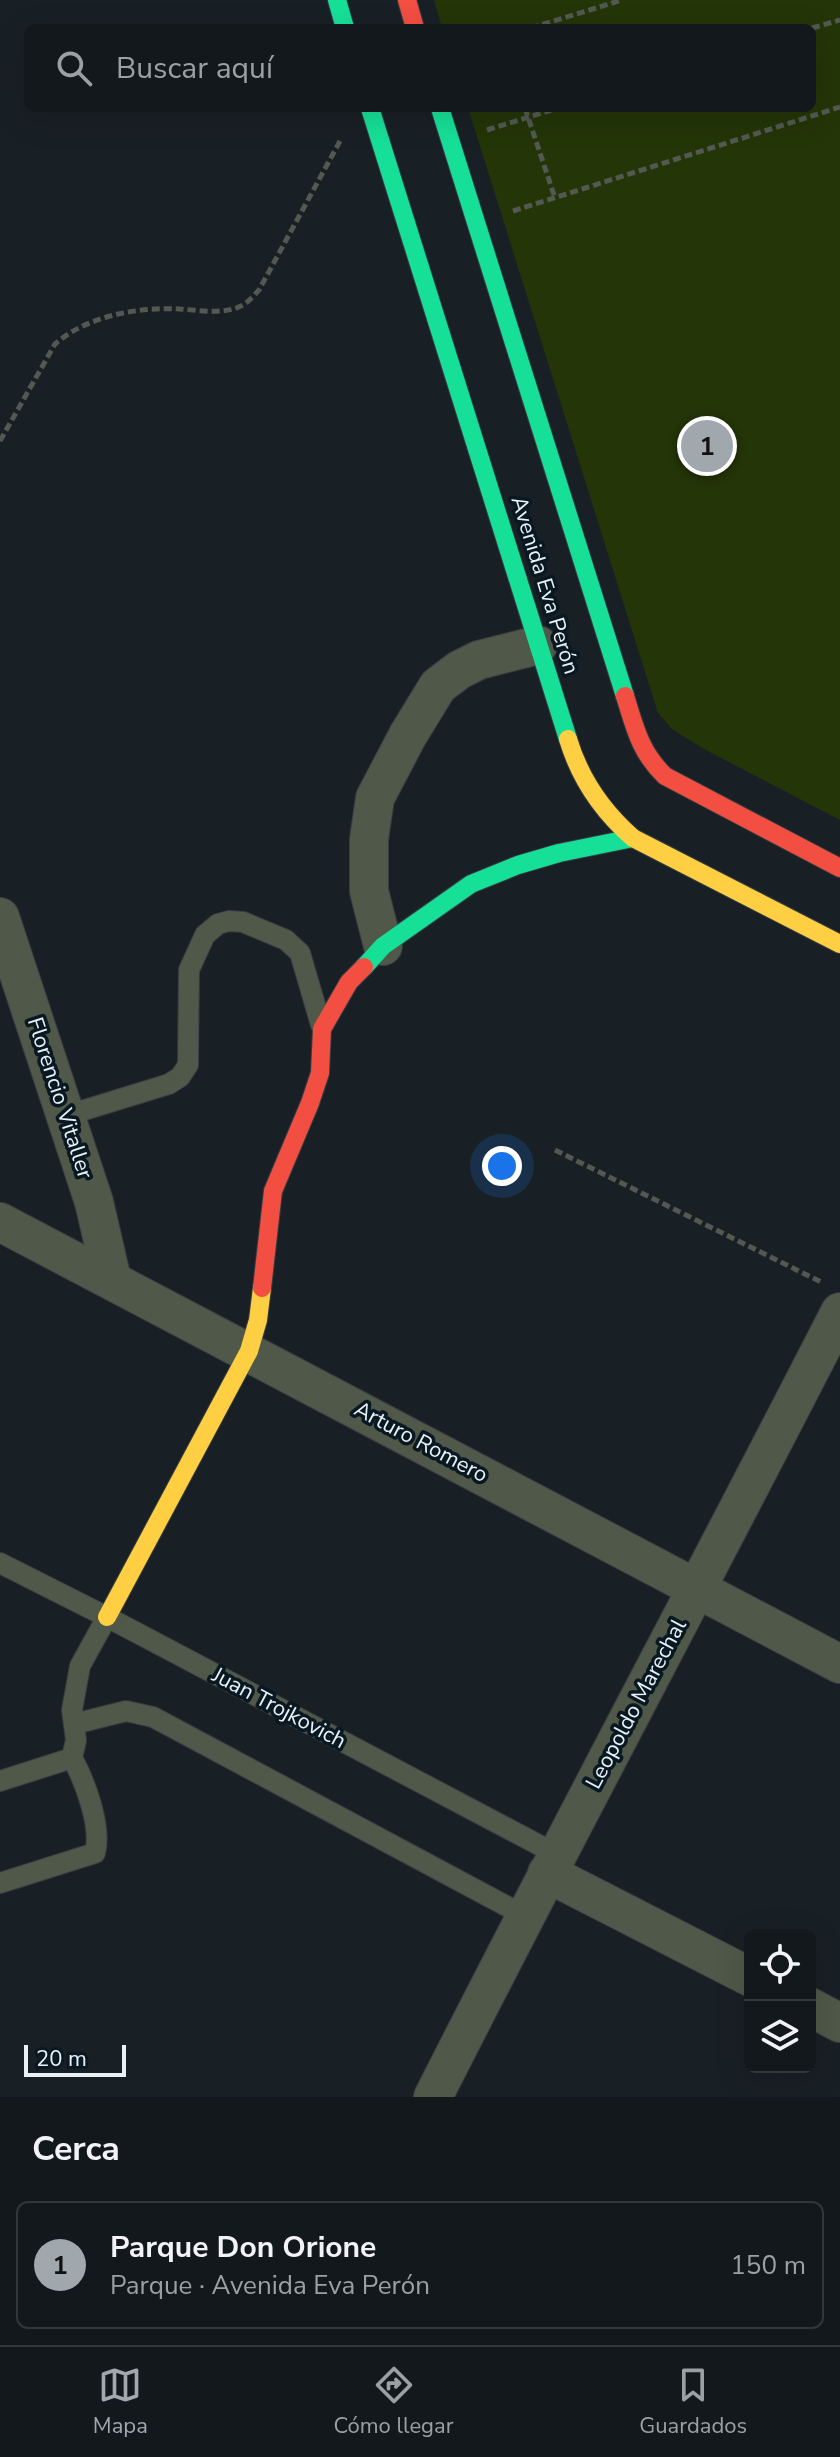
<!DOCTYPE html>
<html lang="es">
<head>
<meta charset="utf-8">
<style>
  :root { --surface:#13181c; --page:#202529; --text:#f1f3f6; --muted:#9da0a3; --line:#32373b; --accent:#a0a8ae }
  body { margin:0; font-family:"Nunito Sans",sans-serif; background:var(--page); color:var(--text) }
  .controls { position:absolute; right:24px; bottom:24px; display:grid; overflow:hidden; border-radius:12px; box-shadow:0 8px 32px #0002 }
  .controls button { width:72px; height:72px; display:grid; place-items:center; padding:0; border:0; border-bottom:2px solid var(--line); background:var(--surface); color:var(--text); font:40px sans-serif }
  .scale { position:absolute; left:24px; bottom:20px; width:102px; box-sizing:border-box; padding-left:8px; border:4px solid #e8f1f8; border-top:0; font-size:22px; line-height:28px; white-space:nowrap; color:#e8f1f8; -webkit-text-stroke:6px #0a1822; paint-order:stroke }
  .you { position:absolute; left:502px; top:1166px; width:28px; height:28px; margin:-20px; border:6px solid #fff; border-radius:50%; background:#1a73e8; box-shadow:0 0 0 12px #1a73e833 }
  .badge { display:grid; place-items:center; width:52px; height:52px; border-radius:50%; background:var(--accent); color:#111; font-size:26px; font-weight:700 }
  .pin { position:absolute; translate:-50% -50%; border:4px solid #fff; box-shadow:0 2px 8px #0006 }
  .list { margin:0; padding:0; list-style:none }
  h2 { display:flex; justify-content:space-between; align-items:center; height:104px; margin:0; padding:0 32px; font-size:34px }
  h2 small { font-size:26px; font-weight:400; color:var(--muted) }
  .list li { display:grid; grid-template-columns:52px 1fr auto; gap:24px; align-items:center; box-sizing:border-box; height:128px; margin:0 16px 16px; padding:0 16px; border:2px solid var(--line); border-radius:12px }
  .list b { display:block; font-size:30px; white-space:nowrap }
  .list p { margin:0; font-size:26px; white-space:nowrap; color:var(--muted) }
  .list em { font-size:26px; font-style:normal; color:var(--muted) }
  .icon { flex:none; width:44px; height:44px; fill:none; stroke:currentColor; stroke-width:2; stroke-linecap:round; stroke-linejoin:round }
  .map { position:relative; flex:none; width:840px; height:2097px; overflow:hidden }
  .search { position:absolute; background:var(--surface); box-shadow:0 8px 32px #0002; left:24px; right:24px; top:24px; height:88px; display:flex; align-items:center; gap:20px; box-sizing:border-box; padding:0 28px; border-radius:12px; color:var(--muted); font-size:30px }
  .sheet { height:248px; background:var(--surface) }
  nav { display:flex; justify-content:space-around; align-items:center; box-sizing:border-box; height:112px; border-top:2px solid var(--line); background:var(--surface); font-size:22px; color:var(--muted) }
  nav a { display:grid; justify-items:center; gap:4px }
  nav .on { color:var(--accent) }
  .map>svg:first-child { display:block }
</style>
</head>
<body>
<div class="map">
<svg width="840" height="2097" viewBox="0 0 840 2097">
  <rect width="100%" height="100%" fill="#192025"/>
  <path fill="#243508" d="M434,0H840V820L704,749L672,729L658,713L468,108H812V28H442Z"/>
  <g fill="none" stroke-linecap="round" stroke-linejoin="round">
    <defs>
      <g id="lane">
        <path d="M65,1116L169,1084L180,1077L188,1065L189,970L205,935L218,924L229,921L243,922L286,940L300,953L321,1025"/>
        <path d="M0,1563L107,1617L556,1854"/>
        <path d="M74,1724L126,1711L153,1717L525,1916"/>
        <path d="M0,1781L72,1758L76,1740L72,1710L80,1666L107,1617"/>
        <path d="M0,1883L95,1853C102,1827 85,1781 72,1758"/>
      </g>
      <g id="street">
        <path d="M0,917L94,1202L112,1280"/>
        <path d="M383,946L369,891V839L375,798L408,735L438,686L459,670L479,660L538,645"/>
        <path d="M0,1222L840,1664"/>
        <path d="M547,1873L750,1977"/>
        <path d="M810,2007L840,2023"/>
        <path d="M433,2097C566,1834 706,1574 840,1312"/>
      </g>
      <g id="fast">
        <path d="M337,0L345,28"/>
        <path d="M370,108L568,739"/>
        <path d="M440,108L625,696"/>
        <path d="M364,967L383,946L471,884L518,865L559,853L633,838"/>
      </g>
      <g id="slow">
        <path d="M568,739C580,779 601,810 633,838L840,944"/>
        <path d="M107,1617L249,1351L258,1320L262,1288"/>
      </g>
      <g id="jam">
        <path d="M407,0L415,28"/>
        <path d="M625,696C635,728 640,752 665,776L840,868"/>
        <path d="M262,1288L273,1191L310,1103L320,1073L322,1029L349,982L364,967"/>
      </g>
    </defs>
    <use href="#lane" stroke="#373d42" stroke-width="22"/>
    <use href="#street" stroke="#373d42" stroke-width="40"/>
    <use href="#fast" stroke="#373d42" stroke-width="20"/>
    <use href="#slow" stroke="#373d42" stroke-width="20"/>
    <use href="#jam" stroke="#373d42" stroke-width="20"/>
    <g stroke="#525951" stroke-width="5" stroke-dasharray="8 4" stroke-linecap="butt">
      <path d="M531,28L622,0"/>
      <path d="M812,28L840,20"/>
      <path d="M525,108L555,198"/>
      <path d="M487,130L558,108"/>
      <path d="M513,211L840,107"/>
      <path d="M0,441L55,344C87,316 137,307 179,309C198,310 223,315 241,306C248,303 254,295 259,290L340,141"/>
      <path d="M555,1150L821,1282"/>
    </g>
    <use href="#lane" stroke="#505849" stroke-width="20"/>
    <use href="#street" stroke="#505849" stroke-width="38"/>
    <use href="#fast" stroke="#16e098" stroke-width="18"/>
    <use href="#slow" stroke="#ffcf43" stroke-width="18"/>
    <use href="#jam" stroke="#f24e42" stroke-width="18"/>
  </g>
  <g text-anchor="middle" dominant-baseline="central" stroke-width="7" stroke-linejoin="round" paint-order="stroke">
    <g font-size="22" fill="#e8f1f8" stroke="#0a1822">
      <text transform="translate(545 585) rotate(73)">Avenida Eva Perón</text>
      <text transform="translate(60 1098) rotate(72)">Florencio Vitaller</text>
      <text transform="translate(421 1442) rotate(28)">Arturo Romero</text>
      <text transform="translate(636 1704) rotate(-62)">Leopoldo Marechal</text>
      <text transform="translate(279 1708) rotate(28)">Juan Trojkovich</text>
    </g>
  </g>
</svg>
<div class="controls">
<button><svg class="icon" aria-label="locate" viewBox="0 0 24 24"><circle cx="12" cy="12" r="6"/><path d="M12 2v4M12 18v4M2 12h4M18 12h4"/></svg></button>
<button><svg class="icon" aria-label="layers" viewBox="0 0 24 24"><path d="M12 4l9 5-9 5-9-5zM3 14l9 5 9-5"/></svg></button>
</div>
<div class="scale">20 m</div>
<div class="you"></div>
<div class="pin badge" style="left:707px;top:446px">1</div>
<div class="search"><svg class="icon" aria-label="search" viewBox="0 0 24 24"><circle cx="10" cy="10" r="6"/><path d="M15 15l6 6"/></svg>Buscar aquí</div>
</div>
<section class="sheet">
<h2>Cerca<small></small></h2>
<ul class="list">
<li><span class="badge">1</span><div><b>Parque Don Orione</b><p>Parque · Avenida Eva Perón</p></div><em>150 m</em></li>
</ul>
</section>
<nav>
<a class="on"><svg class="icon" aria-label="map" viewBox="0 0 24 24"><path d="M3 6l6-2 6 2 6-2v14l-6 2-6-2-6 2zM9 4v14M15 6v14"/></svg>Mapa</a>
<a><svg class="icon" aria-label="directions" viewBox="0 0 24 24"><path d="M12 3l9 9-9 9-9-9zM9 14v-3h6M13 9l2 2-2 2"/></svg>Cómo llegar</a>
<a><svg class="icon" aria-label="saved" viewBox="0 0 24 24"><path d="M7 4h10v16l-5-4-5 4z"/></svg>Guardados</a>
</nav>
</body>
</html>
